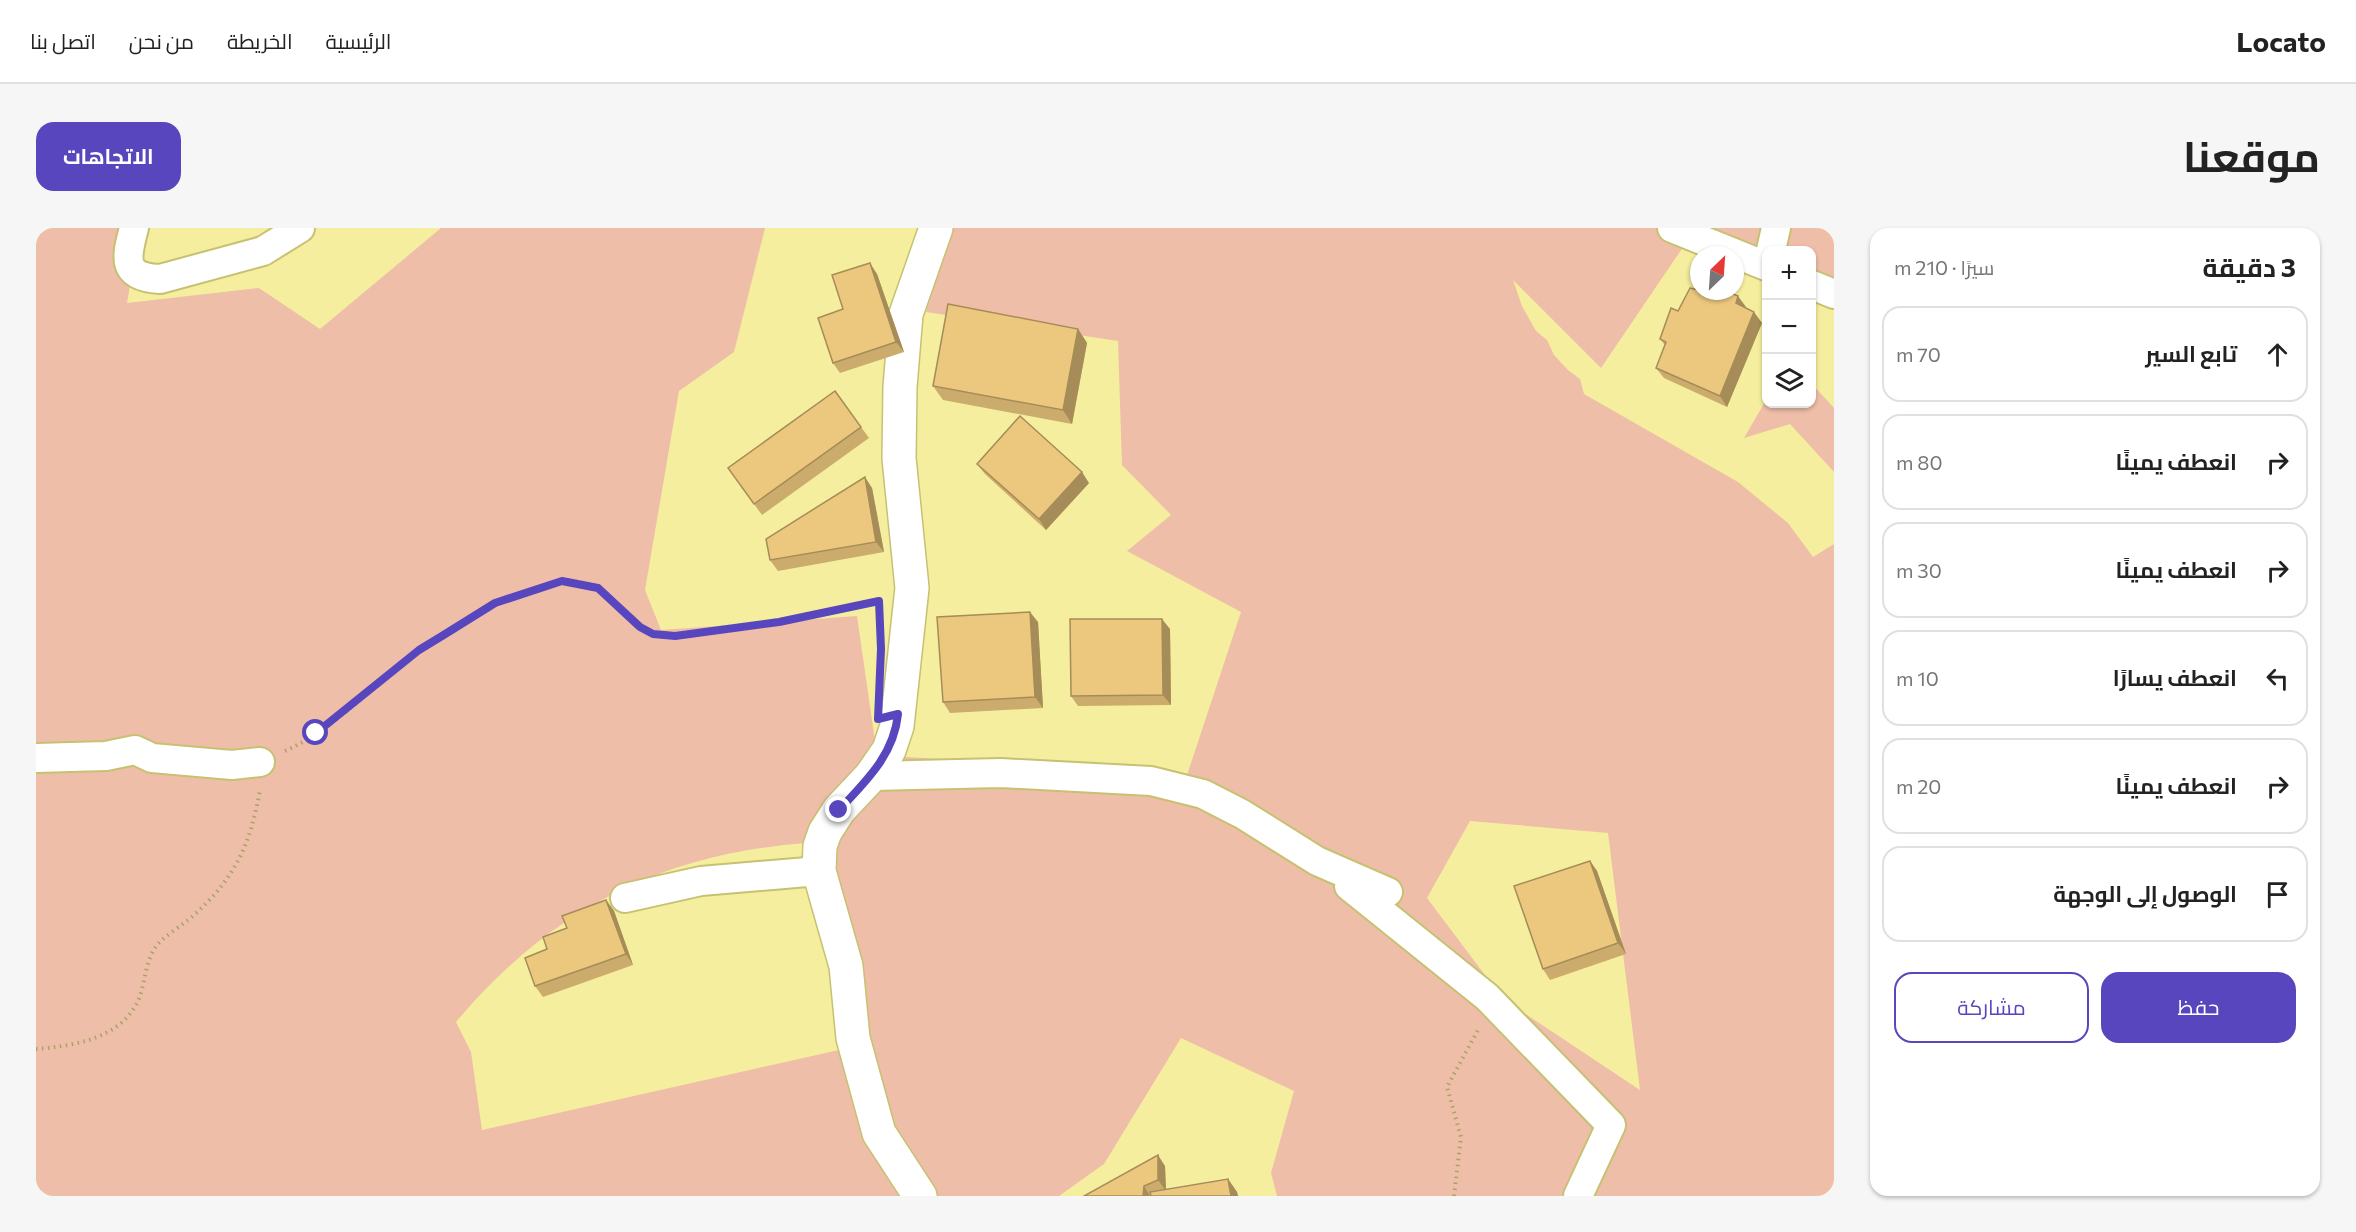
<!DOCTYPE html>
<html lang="ar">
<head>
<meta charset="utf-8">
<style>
  :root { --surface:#fff; --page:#f6f6f6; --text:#222; --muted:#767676; --line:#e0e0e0; --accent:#5846be }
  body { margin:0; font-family:Commissioner,Cairo,sans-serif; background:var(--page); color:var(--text); direction:rtl }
  .controls { position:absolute; right:18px; top:18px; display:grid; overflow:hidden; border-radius:12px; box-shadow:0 2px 4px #0004 }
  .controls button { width:54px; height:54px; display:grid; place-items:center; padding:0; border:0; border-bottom:2px solid var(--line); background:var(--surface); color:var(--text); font:30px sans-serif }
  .compass { position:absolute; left:1654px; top:18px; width:54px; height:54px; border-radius:50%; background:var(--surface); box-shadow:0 2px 4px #0004; rotate:25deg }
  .stop { position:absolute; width:18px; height:18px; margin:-14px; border:4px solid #5846be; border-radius:50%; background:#fff }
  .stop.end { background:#5846be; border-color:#fff; box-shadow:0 2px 6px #0008 }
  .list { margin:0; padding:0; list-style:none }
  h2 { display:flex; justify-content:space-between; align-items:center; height:78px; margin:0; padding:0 24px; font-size:26px }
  h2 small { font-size:20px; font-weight:400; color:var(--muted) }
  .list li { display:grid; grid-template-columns:39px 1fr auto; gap:18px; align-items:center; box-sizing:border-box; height:96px; margin:0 12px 12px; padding:0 12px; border:2px solid var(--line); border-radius:18px }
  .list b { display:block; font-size:22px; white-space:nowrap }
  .list em { font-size:20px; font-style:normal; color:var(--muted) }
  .actions { display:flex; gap:12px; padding:18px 24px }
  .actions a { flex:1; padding:14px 0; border:2px solid var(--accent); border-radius:18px; text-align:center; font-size:21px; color:var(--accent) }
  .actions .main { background:var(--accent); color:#fff }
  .icon { flex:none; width:33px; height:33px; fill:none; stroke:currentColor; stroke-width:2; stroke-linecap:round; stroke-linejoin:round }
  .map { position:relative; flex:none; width:1798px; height:968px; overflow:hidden; direction:ltr; border-radius:18px }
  header { display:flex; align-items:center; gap:36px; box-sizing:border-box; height:84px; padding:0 30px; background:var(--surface); border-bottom:2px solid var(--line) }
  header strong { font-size:28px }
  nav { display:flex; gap:33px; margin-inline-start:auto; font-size:21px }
  .intro { display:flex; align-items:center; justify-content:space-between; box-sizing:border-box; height:144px; padding:0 36px }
  h1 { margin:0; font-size:42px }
  .button { padding:15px 27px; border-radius:18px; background:var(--accent); color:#fff; font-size:21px; font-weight:700 }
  main { display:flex; gap:36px; padding:0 36px }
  aside { flex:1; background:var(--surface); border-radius:18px; box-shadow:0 2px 4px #0004 }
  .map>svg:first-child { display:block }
</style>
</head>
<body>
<header>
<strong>Locato</strong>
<nav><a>الرئيسية</a><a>الخريطة</a><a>من نحن</a><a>اتصل بنا</a></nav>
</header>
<div class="intro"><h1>موقعنا</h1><a class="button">الاتجاهات</a></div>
<main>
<aside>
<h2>3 دقيقة<small>سيرًا · 210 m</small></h2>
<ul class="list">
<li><svg class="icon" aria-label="ahead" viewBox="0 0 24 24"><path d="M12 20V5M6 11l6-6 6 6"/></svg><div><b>تابع السير</b></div><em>70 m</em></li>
<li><svg class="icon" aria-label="right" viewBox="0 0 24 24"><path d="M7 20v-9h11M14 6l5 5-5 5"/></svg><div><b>انعطف يمينًا</b></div><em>80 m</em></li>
<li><svg class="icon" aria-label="right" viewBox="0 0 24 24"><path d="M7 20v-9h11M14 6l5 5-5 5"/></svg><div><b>انعطف يمينًا</b></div><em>30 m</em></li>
<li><svg class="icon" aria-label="left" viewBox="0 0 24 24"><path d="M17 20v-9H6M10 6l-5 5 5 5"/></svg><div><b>انعطف يسارًا</b></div><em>10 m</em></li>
<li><svg class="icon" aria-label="right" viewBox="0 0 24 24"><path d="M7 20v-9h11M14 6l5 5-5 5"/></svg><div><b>انعطف يمينًا</b></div><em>20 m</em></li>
<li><svg class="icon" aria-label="arrive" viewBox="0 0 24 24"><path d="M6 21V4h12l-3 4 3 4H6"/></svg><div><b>الوصول إلى الوجهة</b></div></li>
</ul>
<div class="actions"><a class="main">حفظ</a><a>مشاركة</a></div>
</aside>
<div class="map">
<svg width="1798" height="968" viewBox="0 0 1798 968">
  <rect width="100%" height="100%" fill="#f5ee9e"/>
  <g fill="#efbea9" fill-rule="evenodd">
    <path d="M0,0H104L91,75L223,60L284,101L405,0H729L698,124L643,163L609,362L625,402L821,388L841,527L1151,547L1205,384L1091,323L1135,287L1086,237L1082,113L890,84L912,0H1798V56L1776,47V22H1730L1660,0L1565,140L1477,52L1486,78L1500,103L1511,112L1518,127L1532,142L1544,151L1548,166L1702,254L1752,295L1777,329L1798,316V968H1241L1235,945L1258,863L1145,810L1068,936L1023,968H0ZM1434,593L1572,605L1604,862L1467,771L1391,670ZM770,615L834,815L446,902L435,824L420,794C513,683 625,626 770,615Z"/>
    <path d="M1776,156L1798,180V244L1754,196L1708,210L1730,172V176H1776Z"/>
  </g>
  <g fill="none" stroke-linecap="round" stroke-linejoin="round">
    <defs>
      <g id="street">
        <path d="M98,0C90,30 85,49 124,51L227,23L264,0"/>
        <path d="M1636,0L1730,38"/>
        <path d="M1735,22L1740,0"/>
        <path d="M1776,57L1798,66"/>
        <path d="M0,530L70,528L99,522L116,530L196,537L224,534"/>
        <path d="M835,548L965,545L1115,553L1167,566L1206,586L1281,633L1352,664"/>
        <path d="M1313,658L1451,769L1575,897L1542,968"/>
        <path d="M589,670L665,653L783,643"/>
      </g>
      <path id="secondary" d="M884,968L843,905L817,810L810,738L783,643L784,618L789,604L803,582L835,548L853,522L861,498L876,360L863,230L864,159L870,86L900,0"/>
    </defs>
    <use href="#street" stroke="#c7c172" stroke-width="32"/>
    <use href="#secondary" stroke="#c7c172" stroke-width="36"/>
    <g stroke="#a9a466" stroke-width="4" stroke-dasharray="1.5 4.5" stroke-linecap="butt">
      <path d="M249,523C300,500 339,456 383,422C421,394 477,361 525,354C578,345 590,413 643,408C684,403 727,397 768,389C788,385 826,372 843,375"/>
      <path d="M0,821C38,818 89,810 104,768C109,753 110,733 119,720C125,710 148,696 157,688C200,649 214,617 224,562"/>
      <path d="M1418,968L1425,909L1411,859L1443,800"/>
    </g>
    <use href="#street" stroke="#fff" stroke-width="28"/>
    <use href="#secondary" stroke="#fff" stroke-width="33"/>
  </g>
  <g fill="#cbac6c">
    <path d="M841,46L868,124L804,145L797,135L807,81Z"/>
    <path d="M1709,79L1726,95L1691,179L1628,150L1620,140L1629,117L1624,111L1642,83Z"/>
    <path d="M1042,101L1051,115L1036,196L907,172L897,158Z"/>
    <path d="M825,199L833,210L726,287L692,240Z"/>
    <path d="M941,236L1053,255L1010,302L949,246Z"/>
    <path d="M836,260L848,324L742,343L734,332Z"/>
    <path d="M1002,394L1007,480L914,485L907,474Z"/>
    <path d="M1134,401L1135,477L1042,478L1035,468Z"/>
    <path d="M1554,633L1561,643L1590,726L1514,752L1507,741Z"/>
    <path d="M570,672L578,683L597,737L507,769L499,758L511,721Z"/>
    <path d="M1129,938L1130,962L1192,951L1201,964L1202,968H1048Z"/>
  </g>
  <g fill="#a58c58">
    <path d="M834,35L841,46L868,124L860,114Z"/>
    <path d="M1702,68L1710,79L1707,85L1700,75Z"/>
    <path d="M1718,84L1726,95L1691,179L1684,168Z"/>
    <path d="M1042,101L1051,115L1036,196L1027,182Z"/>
    <path d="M1046,244L1053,255L1010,302L1003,291Z"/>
    <path d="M829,249L836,260L848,324L840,314Z"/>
    <path d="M994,384L1002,394L1007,480L999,469Z"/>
    <path d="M1126,391L1134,401L1135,477L1127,467Z"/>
    <path d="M1554,633L1561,643L1590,726L1582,715Z"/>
    <path d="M570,672L578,683L597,737L590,726Z"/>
    <path d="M1122,927L1129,938L1130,963L1122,952Z"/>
    <path d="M1192,951L1201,964L1202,968H1195Z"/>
    <path d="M1108,958L1114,968H1107Z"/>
  </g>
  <g fill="#ecc87e" stroke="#a58c58" stroke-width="1.5">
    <path d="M834,35L860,114L797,135L782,90L807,81L796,47Z"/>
    <path d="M1654,60L1671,64V63H1690L1702,68L1700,75L1718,84L1684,168L1620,140L1630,114L1624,111L1635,80L1642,83Z"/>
    <path d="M912,76L1042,101L1027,182L897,158Z"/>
    <path d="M799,163L825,199L718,276L692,240Z"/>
    <path d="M984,188L1046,244L1003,291L941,236Z"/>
    <path d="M829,249L840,314L734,332L730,311Z"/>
    <path d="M994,384L999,469L907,474L901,389Z"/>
    <path d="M1034,391H1126L1127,467L1035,468Z"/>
    <path d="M1554,633L1582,715L1507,741L1478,658Z"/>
    <path d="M570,672L590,726L499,758L489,730L511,721L507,709L531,700L526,688Z"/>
    <path d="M1122,927V952L1108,958L1107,968H1048Z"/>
    <path d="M1192,951L1195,968H1115L1114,964Z"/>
  </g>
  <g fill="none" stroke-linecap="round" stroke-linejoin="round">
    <path stroke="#5846be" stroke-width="8" d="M280,505L383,422L406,408L459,375L526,353L562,360L604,399L617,406L639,408L743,394L843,373L845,421L842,491L862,486C858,527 830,553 803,582"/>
  </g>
</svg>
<div class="controls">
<button>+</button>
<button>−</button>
<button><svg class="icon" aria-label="layers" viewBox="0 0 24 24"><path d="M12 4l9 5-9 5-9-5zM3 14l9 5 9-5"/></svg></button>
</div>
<svg class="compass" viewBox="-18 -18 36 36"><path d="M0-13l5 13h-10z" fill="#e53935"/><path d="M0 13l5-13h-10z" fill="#767676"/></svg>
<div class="stop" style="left:280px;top:505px"></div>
<div class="stop end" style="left:803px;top:582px"></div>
</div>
</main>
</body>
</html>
